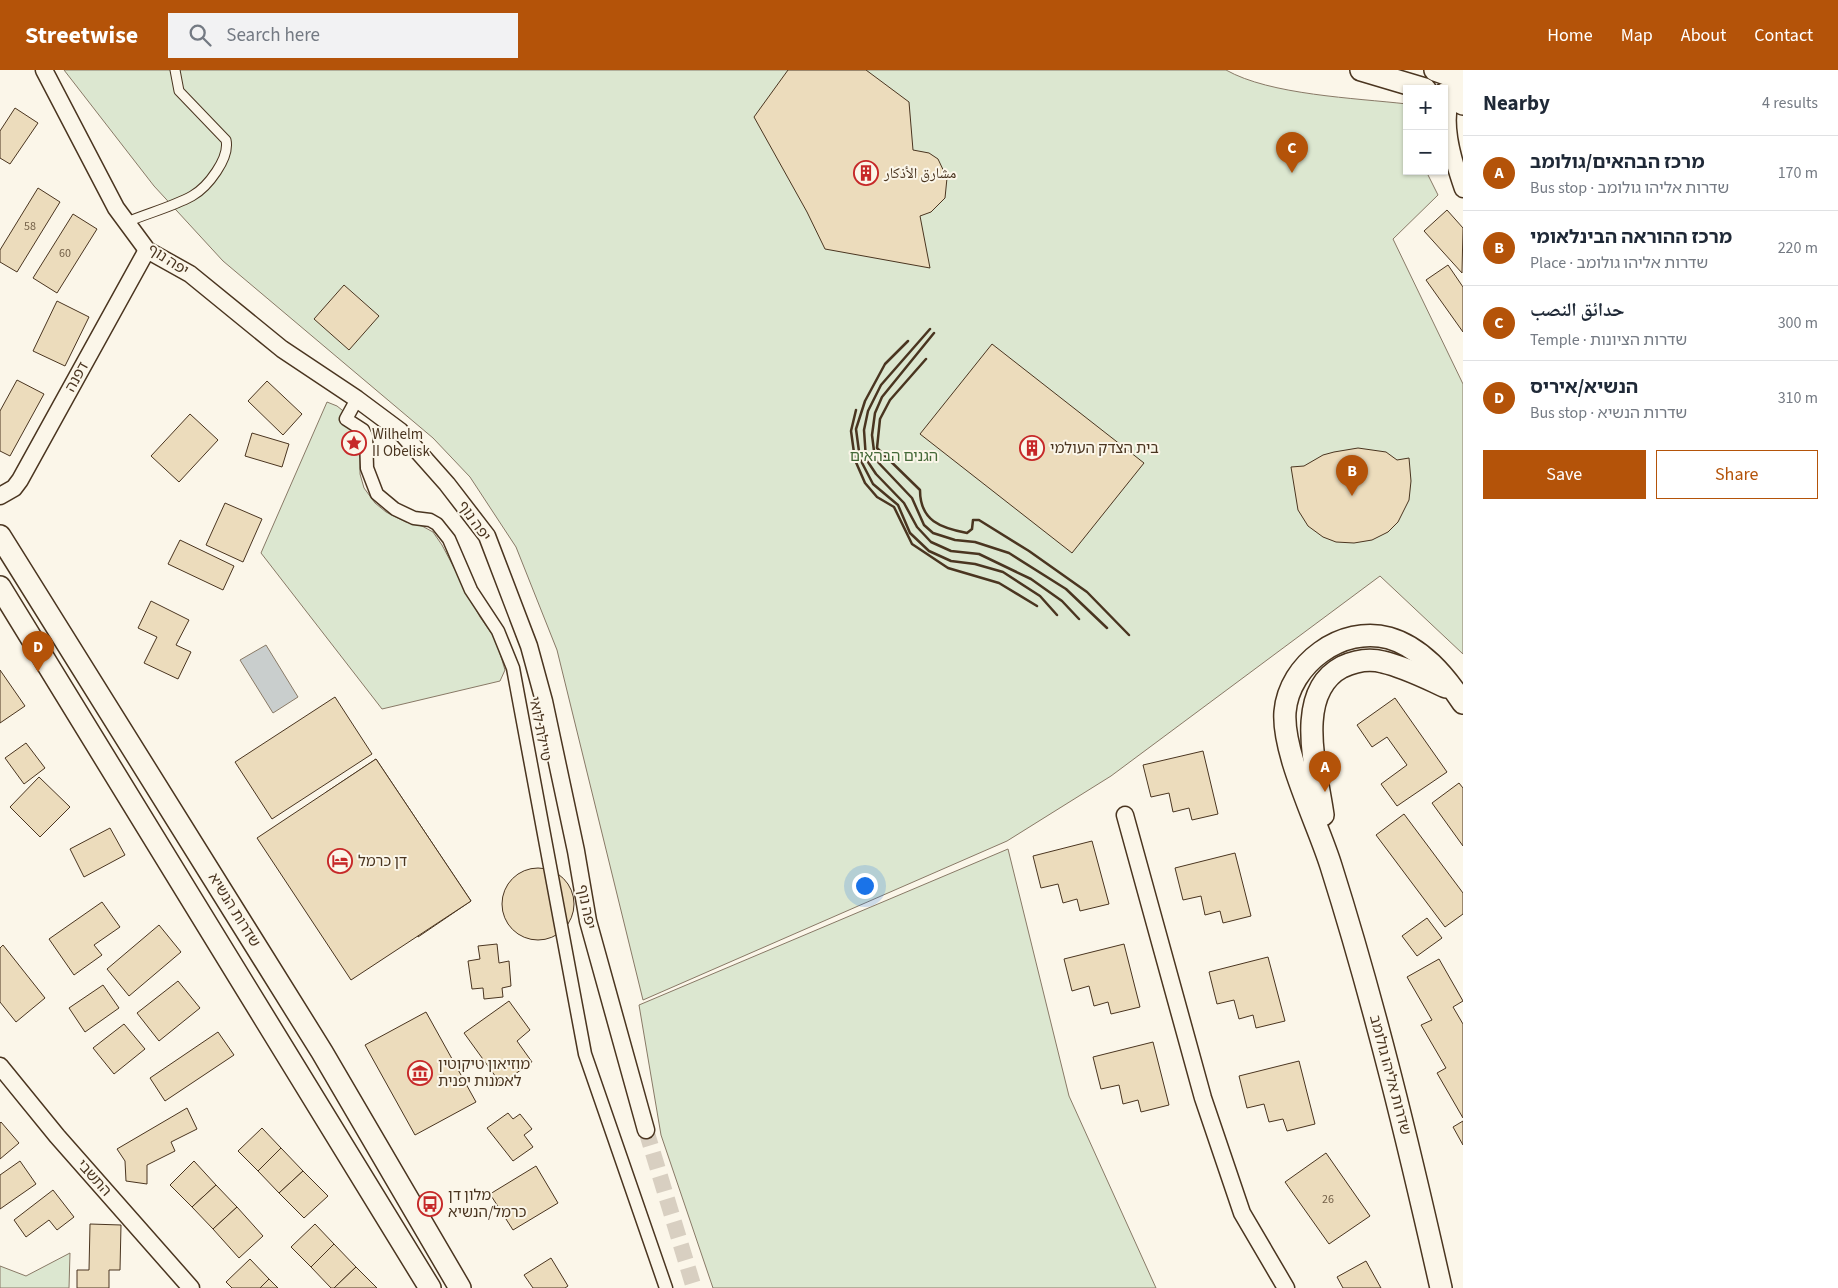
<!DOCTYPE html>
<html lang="en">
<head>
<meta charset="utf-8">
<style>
  :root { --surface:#fff; --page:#f2f2f3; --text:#1f2937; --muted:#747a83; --line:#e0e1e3; --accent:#b45309 }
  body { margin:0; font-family:"Source Sans 3","Noto Naskh Arabic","Noto Sans Hebrew",sans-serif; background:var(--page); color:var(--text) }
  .controls { position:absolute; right:15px; top:15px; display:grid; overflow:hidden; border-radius:0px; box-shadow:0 1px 4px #0004 }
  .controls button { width:45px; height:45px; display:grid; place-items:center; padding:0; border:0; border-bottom:1px solid var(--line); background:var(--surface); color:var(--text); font:25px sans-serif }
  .you { position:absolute; left:864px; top:815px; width:18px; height:18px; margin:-12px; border:4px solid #fff; border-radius:50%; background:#1a73e8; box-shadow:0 0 0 8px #1a73e833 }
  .badge { display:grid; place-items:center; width:32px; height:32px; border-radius:50%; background:var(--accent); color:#fff; font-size:16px; font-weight:700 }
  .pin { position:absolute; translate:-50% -41px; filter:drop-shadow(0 1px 2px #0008) }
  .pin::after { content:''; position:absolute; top:26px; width:18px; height:15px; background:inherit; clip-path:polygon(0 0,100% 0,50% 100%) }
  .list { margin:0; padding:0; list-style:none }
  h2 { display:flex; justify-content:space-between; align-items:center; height:65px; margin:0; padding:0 20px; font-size:21px }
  h2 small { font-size:16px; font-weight:400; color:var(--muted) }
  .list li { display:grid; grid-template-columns:32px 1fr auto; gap:15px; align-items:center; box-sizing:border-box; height:75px; padding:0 20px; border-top:1px solid var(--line) }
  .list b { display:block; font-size:19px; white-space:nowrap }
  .list p { margin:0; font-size:16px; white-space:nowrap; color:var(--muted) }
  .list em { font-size:16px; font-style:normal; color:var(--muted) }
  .actions { display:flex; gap:10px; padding:15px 20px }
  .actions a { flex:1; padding:11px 0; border:1px solid var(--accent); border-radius:0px; text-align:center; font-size:18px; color:var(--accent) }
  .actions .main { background:var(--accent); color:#fff }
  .icon { flex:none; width:28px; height:28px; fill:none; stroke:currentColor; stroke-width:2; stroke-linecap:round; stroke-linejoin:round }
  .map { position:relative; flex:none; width:1463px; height:1218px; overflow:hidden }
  header { display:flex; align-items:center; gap:30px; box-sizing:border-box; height:70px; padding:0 25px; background:var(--accent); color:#fff }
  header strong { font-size:24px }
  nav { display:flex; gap:28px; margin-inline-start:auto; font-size:18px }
  .search { width:350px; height:45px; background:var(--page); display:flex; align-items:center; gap:12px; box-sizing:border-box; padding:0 18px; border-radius:0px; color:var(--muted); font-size:19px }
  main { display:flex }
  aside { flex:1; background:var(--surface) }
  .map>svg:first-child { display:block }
</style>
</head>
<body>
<header>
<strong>Streetwise</strong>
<div class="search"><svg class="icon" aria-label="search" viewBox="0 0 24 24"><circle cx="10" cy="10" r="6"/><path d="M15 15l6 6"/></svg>Search here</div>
<nav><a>Home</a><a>Map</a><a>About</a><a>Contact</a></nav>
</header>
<main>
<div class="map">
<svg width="1463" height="1218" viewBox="0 0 1463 1218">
  <rect width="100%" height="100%" fill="#fbf6e9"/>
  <g fill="#dce7d0" stroke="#887966">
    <path d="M64,0H1226C1270,25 1355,28 1407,34V101H1426L1438,125L1393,169L1463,314V584L1380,506L1111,706L1007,771L643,930L557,580L516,477L470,407L433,368L223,191L154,116Z"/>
    <path d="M327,332L337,336L352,348L360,359V404L364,418L375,433L386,442L406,452L422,456L433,462L442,475L480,547L496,570L505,600L500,611L382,639L261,483Z"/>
    <path d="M1008,779L1069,1026L1156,1218H713L661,1065L639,935Z"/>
    <path d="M70,1183L69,1218H0V1196L26,1206Z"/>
  </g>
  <path fill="#c9cecd" stroke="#887966" d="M266,575L298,627L273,643L240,590Z"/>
  <g fill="#ecdcbc" stroke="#4a3520">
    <path d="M788,0H866L909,32L913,80L929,83L938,89L947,108L945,128L931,142L920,146L930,198L825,179L807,142L754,47Z"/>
    <path d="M15,38L38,53L10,94L0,88V61Z"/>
    <path d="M38,118L60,132L17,202L0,192V180Z"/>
    <path d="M1447,140L1463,158L1462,203L1424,161Z"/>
    <path d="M73,144L97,159L57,223L33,208Z"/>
    <path d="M1448,195L1463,217V262L1426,210Z"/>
    <path d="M344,215L379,246L349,280L314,249Z"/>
    <path d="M57,231L89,247L65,296L33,281Z"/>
    <path d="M992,274L1144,393L1072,483L920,364Z"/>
    <path d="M17,310L44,324L10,386L0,381V341Z"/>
    <path d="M267,311L302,344L283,365L248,331Z"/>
    <path d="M190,344L218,370L179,412L151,386Z"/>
    <path d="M252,363L289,374L282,397L245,386Z"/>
    <path d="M1358,378L1386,382L1397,390L1409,388L1411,411L1409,430L1398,452L1388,462L1372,470L1354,473L1336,472L1323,467L1308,456L1298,440L1291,397L1304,396L1323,385L1334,382Z"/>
    <path d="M225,433L262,449L243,492L206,475Z"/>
    <path d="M180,470L234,496L223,520L168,494Z"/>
    <path d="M151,531L189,550L176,575L191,582L178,609L144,593L157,567L138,558Z"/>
    <path d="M0,600L25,636L0,653Z"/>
    <path d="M335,627L372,684L272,749L235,692Z"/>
    <path d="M1395,628L1447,702L1397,736L1381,714L1407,695L1387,667L1372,677L1357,655Z"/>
    <path d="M26,673L45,698L24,714L5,688Z"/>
    <path d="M1203,681L1218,744L1192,750L1189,738L1173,742L1169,723L1151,727L1143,695Z"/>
    <path d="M376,689L471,831L418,867L325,723Z"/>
    <path d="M376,689L471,831L351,910L257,768Z"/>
    <path d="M39,707L70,737L40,767L10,737Z"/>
    <path d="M1459,713L1463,718V776L1432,733Z"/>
    <path d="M1404,744L1463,823V844L1445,857L1376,765Z"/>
    <path d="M110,758L125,785L84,807L70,779Z"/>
    <path d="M1092,771L1109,834L1080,841L1077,829L1063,833L1058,814L1041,818L1033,786Z"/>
    <path d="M1235,783L1251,846L1223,853L1220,841L1205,845L1201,826L1183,830L1175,798Z"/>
    <circle cx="538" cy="834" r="36"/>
    <path d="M102,832L120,857L94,875L102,885L74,905L49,869Z"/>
    <path d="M1427,848L1442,868L1417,886L1402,866Z"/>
    <path d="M159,855L181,882L129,926L107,899Z"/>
    <path d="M497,874L499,893L509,891L511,916L502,918L503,927L484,929L483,918L472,919L468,891L480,889L478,876Z"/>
    <path d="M1124,874L1140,937L1111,944L1108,932L1094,936L1089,916L1072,921L1064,889Z"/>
    <path d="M3,875L45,928L16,952L0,932V878Z"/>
    <path d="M1268,887L1285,951L1256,958L1253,945L1239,949L1234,930L1217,934L1209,902Z"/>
    <path d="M1439,889L1463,931L1453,937L1463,954V1048L1437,1003L1446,998L1421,955L1432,950L1407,907Z"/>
    <path d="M178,911L200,938L159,971L137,943Z"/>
    <path d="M103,915L119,938L85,962L69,938Z"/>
    <path d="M509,931L530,960L517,971L532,992L501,1014L464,963Z"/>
    <path d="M426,942L476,1032L415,1065L365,975Z"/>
    <path d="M124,954L145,979L114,1004L93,978Z"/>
    <path d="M218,962L234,985L165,1031L150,1008Z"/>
    <path d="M1153,972L1169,1035L1141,1042L1138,1030L1123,1034L1119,1015L1101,1019L1093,987Z"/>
    <path d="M1299,991L1315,1054L1287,1061L1283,1049L1269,1052L1264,1034L1247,1038L1239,1006Z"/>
    <path d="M187,1038L197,1059L171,1072L175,1081L147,1095V1114L126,1111L125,1091L117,1079Z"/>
    <path d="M508,1043L513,1049L520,1044L532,1059L524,1065L533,1077L513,1091L487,1058Z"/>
    <path d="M1463,1051V1075L1453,1057Z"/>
    <path d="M1,1052L19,1073L0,1089V1053Z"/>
    <path d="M262,1058L281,1078L258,1101L238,1081Z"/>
    <path d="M281,1078L303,1101L279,1123L258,1101Z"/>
    <path d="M1326,1083L1370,1146L1329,1174L1285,1112Z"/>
    <path d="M20,1091L36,1114L0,1139V1105Z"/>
    <path d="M194,1091L216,1115L192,1137L170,1115Z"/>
    <path d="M536,1096L558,1133L513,1160L490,1124Z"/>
    <path d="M303,1101L328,1126L304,1148L279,1123Z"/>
    <path d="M216,1115L237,1137L213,1159L192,1137Z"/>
    <path d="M53,1120L74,1147L57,1160L49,1150L26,1167L14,1150Z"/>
    <path d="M237,1137L263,1166L239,1188L213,1159Z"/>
    <path d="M90,1154L121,1155L120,1200H109V1218H77V1200H89Z"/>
    <path d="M315,1154L334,1174L311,1197L291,1177Z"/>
    <path d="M334,1174L356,1197L334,1218H331L311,1197Z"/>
    <path d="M551,1188L568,1216L565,1218H533L524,1205Z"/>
    <path d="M250,1189L269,1209L260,1218H232L226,1212Z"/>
    <path d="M1366,1191L1381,1218H1343L1337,1207Z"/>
    <path d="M356,1197L377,1218H334Z"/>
    <path d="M269,1209L278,1218H260Z"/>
  </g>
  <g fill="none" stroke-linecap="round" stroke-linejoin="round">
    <path stroke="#d8cfc1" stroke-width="16" stroke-dasharray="16 8" stroke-linecap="butt" d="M646,1060L694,1218"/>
    <defs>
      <path id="service" d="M127,152C148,143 172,137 192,126C208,117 230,88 226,70L179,21L175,0"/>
      <path id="pedestrian" d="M357,329L346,349L363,360L366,366L367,398L377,424L395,439L414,448L430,450L437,454L449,469L471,520L498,561L513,598L585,984L666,1218"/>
      <g id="minor">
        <path d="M44,0L116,138L147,180L190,204L282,279L357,329L400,361L447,414L487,466L529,576L544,631L576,781L588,851L646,1060"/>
        <path d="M1457,18C1437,43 1454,93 1463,119"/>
        <path d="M0,426L14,418L20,410L147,180"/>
        <path d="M1125,745L1203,1028L1242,1143L1286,1218"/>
        <path d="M0,996L57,1066L191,1218"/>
      </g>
      <g id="tertiary">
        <path d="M1361,0L1425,19"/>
        <path d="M1435,0L1463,10"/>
        <path d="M1444,24L1463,34"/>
        <path d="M0,466L322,982L460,1218"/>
        <path d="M0,517L430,1218"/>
        <path d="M1323,745C1317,701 1293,623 1342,597C1355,591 1368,588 1383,592C1405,597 1426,608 1446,617"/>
        <path d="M1441,1218C1409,1076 1375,935 1331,796C1318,754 1282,683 1285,642C1289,594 1342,555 1389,568C1421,577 1445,606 1463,633"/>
      </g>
    </defs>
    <use href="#service" stroke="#4a3520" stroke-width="11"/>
    <use href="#pedestrian" stroke="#4a3520" stroke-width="15"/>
    <use href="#minor" stroke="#4a3520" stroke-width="19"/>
    <use href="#tertiary" stroke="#4a3520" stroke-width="24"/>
    <use href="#service" stroke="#fbf6e9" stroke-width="9"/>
    <use href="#pedestrian" stroke="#fbf6e9" stroke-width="12"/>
    <use href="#minor" stroke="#fbf6e9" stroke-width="16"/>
    <use href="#tertiary" stroke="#fbf6e9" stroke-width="21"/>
    <g stroke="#4a3520" stroke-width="2.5">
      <path d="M930,259L881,315L868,341L864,360L866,389L876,404L904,433L917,457L931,472L951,481L979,484L1031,509L1062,531L1079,549"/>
      <path d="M934,263L882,327L875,343L872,365L875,389L912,428L924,455L933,463L955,470L975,472L1009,483L1066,519L1107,558"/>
      <path d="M908,271L885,294L865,331L856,359L860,389L873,414L898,435L910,463L929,481L951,491L975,494L1003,502L1040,526L1057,545"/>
      <path d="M926,289L890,330L880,349L877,378L920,420C920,451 941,458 967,463L972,459L973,450H979L1029,481L1087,522L1129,565"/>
      <path d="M856,340L851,361L855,390L865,413L877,427L894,437L912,474L948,498L999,513L1037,536"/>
    </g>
  </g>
  <defs>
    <symbol id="building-ring" viewBox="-11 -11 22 22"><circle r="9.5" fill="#fbf6e9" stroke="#c62828" stroke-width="1.5"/><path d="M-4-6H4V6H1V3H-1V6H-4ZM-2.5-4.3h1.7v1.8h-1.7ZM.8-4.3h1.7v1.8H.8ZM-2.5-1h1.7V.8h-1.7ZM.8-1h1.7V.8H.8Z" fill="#c62828"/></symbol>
    <symbol id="sight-ring" viewBox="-11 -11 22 22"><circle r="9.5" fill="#fbf6e9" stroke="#c62828" stroke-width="1.5"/><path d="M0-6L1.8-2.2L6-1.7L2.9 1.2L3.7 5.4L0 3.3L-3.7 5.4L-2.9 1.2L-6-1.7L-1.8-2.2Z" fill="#c62828"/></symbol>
    <symbol id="hotel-ring" viewBox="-11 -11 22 22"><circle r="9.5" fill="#fbf6e9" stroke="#c62828" stroke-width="1.5"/><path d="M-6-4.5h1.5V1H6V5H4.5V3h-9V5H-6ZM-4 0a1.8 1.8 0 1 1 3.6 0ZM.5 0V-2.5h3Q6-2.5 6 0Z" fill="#c62828"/></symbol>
    <symbol id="museum-ring" viewBox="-11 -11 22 22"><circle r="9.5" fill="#fbf6e9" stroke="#c62828" stroke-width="1.5"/><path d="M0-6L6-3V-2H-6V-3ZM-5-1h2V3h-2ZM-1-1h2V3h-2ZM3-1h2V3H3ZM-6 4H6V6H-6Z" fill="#c62828"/></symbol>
    <symbol id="bus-ring" viewBox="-11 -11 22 22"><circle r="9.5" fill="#fbf6e9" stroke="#c62828" stroke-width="1.5"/><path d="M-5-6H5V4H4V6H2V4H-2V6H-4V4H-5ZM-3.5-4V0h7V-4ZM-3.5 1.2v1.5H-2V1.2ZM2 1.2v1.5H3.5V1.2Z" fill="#c62828"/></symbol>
  </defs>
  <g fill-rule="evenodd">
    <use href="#building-ring" x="852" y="89" width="28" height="28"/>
    <use href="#sight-ring" x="340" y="359" width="28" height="28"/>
    <use href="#building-ring" x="1018" y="364" width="28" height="28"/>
    <use href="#hotel-ring" x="326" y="777" width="28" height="28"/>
    <use href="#museum-ring" x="406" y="989" width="28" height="28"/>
    <use href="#bus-ring" x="416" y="1120" width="28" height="28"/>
  </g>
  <g text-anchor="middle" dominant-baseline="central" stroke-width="4" stroke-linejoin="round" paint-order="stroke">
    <g font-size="12" fill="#725f47">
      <text x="30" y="156">58</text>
      <text x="65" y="183">60</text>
      <text x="1328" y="1129">26</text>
    </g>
    <g font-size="15" fill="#4a3520" stroke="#fbf6e9" text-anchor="start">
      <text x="884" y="103">مشارق الأذكار</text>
      <text x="372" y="364">Wilhelm<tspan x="372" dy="17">II Obelisk</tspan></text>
      <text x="1050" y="378">בית הצדק העולמי</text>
      <text x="358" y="791">דן כרמל</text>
      <text x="438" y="994">מוזיאון טיקוטין<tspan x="438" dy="17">לאמנות יפנית</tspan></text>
      <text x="448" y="1125">מלון דן<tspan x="448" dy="17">כרמל/הנשיא</tspan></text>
    </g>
    <g font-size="15" fill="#4a3520" stroke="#fbf6e9">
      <text transform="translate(168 190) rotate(33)">יפה נוף</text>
      <text transform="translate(77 307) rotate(-61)">דפנה</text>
      <text transform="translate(474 451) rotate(55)">יפה נוף</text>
      <text transform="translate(540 659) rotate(79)">טיילת לואי</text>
      <text transform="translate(586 837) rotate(79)">יפה נוף</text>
      <text transform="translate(234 840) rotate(58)">שדרות הנשיא</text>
      <text transform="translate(1390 1005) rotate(75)">שדרות אליהו גולומב</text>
      <text transform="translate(94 1108) rotate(48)">התשבי</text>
    </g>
    <g font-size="15" fill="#436837" stroke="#fbf6e9">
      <text x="894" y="386">הגנים הבהאים</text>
    </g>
  </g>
</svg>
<div class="controls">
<button>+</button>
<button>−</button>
</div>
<div class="you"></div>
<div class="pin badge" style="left:1325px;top:722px">A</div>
<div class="pin badge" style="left:1352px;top:426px">B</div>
<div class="pin badge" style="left:1292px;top:103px">C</div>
<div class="pin badge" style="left:38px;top:602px">D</div>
</div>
<aside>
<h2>Nearby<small>4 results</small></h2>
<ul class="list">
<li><span class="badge">A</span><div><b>מרכז הבהאים/גולומב</b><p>Bus stop · שדרות אליהו גולומב</p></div><em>170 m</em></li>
<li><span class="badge">B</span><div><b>מרכז ההוראה הבינלאומי</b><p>Place · שדרות אליהו גולומב</p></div><em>220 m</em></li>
<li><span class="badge">C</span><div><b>حدائق النصب</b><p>Temple · שדרות הציונות</p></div><em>300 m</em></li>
<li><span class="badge">D</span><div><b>הנשיא/איריס</b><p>Bus stop · שדרות הנשיא</p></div><em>310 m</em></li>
</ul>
<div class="actions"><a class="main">Save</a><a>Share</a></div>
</aside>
</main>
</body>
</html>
